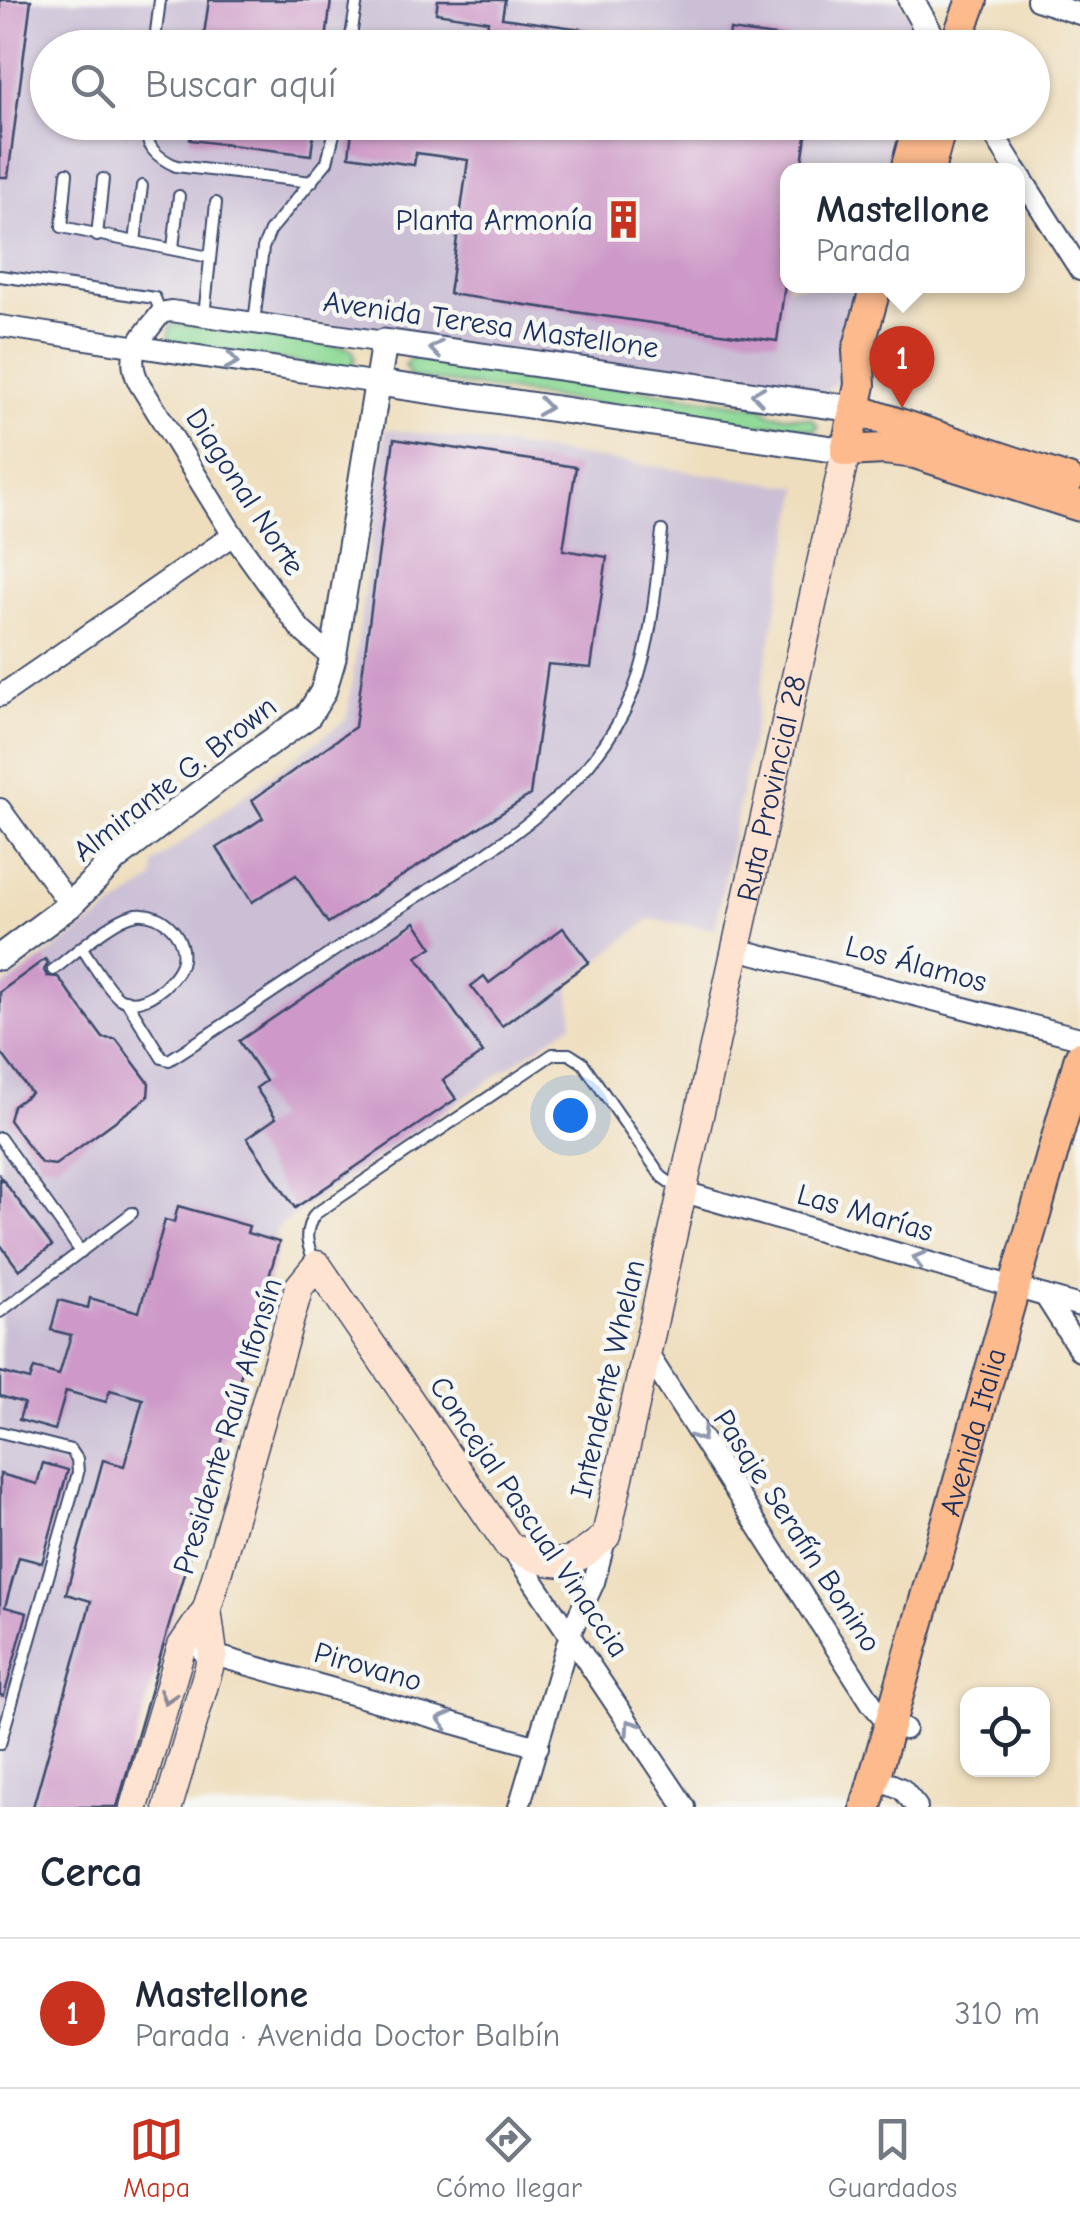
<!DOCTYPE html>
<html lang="es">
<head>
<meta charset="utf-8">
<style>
  :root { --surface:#fff; --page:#f2f2f3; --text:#1f2937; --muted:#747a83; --line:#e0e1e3; --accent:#c8321e }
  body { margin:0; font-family:"Comic Neue",sans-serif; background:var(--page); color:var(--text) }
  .controls { position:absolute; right:30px; bottom:30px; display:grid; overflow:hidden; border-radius:20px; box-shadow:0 2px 8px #0004 }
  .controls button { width:90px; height:90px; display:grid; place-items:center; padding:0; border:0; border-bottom:2px solid var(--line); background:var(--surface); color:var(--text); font:50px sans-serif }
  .you { position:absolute; left:570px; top:1115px; width:35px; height:35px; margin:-25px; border:8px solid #fff; border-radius:50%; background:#1a73e8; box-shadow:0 0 0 15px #1a73e833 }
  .badge { display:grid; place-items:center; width:65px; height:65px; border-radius:50%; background:var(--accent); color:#fff; font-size:32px; font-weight:700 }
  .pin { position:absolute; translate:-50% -82px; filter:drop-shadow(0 2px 5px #0008) }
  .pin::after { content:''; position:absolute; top:52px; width:35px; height:30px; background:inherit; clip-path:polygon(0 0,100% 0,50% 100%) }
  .popup { position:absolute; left:780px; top:163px; width:245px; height:130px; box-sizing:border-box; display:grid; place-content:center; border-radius:20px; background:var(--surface); filter:drop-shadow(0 2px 8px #0005); font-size:32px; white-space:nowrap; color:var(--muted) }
  .popup b { font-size:38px; color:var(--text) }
  .popup::after { content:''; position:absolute; left:50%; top:100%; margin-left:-20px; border:20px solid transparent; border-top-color:var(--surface) }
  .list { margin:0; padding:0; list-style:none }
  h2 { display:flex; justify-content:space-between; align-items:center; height:130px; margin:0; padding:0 40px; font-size:42px }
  h2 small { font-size:32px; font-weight:400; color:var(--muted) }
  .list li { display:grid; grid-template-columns:65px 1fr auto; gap:30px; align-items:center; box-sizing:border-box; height:150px; padding:0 40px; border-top:2px solid var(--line) }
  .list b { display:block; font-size:38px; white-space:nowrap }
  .list p { margin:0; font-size:32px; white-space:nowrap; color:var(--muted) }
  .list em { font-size:32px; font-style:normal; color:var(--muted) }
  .icon { flex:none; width:55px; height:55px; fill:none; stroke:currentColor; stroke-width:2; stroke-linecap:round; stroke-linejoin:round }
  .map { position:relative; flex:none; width:1080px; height:1807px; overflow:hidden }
  .search { position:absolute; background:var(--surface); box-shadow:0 2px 8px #0004; left:30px; right:30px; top:30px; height:110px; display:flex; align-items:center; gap:25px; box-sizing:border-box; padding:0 35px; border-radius:55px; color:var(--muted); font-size:38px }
  .sheet { height:280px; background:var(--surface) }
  nav { display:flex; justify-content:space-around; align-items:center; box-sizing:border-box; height:140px; border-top:2px solid var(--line); background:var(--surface); font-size:28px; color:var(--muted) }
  nav a { display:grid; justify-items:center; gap:5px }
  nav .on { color:var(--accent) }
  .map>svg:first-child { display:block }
</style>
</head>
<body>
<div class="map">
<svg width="1080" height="1807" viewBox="0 0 1080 1807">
  <rect width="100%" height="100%" fill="#f6f6f2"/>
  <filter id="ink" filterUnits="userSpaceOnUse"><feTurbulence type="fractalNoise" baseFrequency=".01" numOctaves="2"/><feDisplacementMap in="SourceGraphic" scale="20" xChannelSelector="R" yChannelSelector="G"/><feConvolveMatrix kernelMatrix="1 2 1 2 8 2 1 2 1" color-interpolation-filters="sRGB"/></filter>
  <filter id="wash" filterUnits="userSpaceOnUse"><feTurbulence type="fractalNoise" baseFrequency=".0048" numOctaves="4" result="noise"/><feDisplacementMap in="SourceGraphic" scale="40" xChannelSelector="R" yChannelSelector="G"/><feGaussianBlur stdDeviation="2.25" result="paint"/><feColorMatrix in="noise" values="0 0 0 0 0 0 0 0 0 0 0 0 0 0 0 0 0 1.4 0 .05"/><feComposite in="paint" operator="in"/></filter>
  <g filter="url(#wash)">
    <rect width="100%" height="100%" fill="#efdebd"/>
    <g fill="#cbbfd5">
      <path d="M0,0H900L917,30L922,47L48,48V122L915,123L902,170H787V286H869L845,371L836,383L824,391L808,393L0,281Z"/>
      <path d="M386,429L800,487L715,929L650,919L569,984L573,1023L278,1226L116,1807H0V988L153,880L154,863L347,719Z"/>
    </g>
    <g fill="#8fda97" stroke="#55847a" stroke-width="2.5">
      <path d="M178,324L346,347L353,351L355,359L352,366L343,369L175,346L168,341L170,327Z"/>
      <path d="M412,356L761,407L770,414L813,419L818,427L815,430L774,424L754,427L410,377L405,366Z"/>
    </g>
    <g id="blocks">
      <g fill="#ce99c8">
        <path d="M0,0H31L8,177H0Z"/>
        <path d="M209,0H331L325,48H202Z"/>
        <path d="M438,0H505L502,18L655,39L654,48H484L488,21L436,13Z"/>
        <path d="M730,30L798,39L797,48H728Z"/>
        <path d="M193,122H315L311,155L190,140Z"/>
        <path d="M353,122H808L801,170H787V270L777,341L449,294L468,160L416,153L414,165L349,156Z"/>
        <path d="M394,439L576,467L563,550L607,557L591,668L548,664L530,795L328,923L296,875L252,902L217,848L263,818L252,800L355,727Z"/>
        <path d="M415,922L432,947L417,957L483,1053L443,1080L456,1099L295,1208L247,1138L276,1118L256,1088L266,1081L239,1041Z"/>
        <path d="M563,928L589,962L502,1026L471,986L484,976L489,983Z"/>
        <path d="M45,959L48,963L44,970L47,976L58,977L103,1038L116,1039L149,1083L148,1097L55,1165L41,1163L9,1120L13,1106L31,1093L0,1051V992Z"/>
        <path d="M0,1176L52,1246L19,1270L0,1244Z"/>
        <path d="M178,1206L249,1226L247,1233L279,1242L117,1807H33L91,1601L66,1594L103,1460L124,1466L143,1399L110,1390L106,1402L66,1391L55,1430L19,1420L24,1403L0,1396V1372L30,1380L34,1368L59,1375L71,1335L51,1330L59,1300L88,1308L90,1298L139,1312L165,1220L174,1222Z"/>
        <path d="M43,1463L68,1470L42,1563L19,1557L5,1607L27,1613L4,1696L0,1695V1474L37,1484Z"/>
      </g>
    </g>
  </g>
  <g filter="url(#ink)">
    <use href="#blocks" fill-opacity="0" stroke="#3b496c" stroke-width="2.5"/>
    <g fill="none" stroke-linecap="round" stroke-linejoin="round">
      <defs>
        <g id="service">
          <path d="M154,48L160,0"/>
          <path d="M349,48L357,0"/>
          <path d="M146,122C144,146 156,157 176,166L312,182"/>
          <path d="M67,173L62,227L209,257"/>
          <path d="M97,236L103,179"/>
          <path d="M135,242L142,186"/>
          <path d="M173,248L179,196"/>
          <path d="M0,276L155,298L161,313"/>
          <path d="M204,316L216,203"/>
          <path d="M254,323L263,248L270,231L327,162L337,122"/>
          <path d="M53,970C73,955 113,918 137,914C162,911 189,938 181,964C174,983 141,1012 119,998C108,990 91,961 82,948"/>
          <path d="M126,1000L162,1058L169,1060C240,1015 309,967 379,921C470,862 575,810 625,710C652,655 655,591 662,531"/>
          <path d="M0,1138L81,1252"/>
          <path d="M316,1264C306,1244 303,1232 315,1214L553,1054H569L583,1063L662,1177L679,1189"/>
          <path d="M0,1312L132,1213"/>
          <path d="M0,1432L71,1450L77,1459L78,1473L0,1744"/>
        </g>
        <g id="minor">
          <path d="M1037,0L1080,14"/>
          <path d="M986,122L1016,170"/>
          <path d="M1017,171L1080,270"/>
          <path d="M0,326L378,383"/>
          <path d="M333,658L301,630L233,535L139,383C123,351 143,338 161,313L171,311L384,342"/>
          <path d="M0,696L233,535"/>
          <path d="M0,809L70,905"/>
          <path d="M737,949L1080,1038"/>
          <path d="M684,1192L1080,1306"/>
          <path d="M1045,1296L1080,1351"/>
          <path d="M647,1353L872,1704L890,1725L905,1729"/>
          <path d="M511,1548L685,1807"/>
          <path d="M203,1652L538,1747"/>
          <path d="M874,1777L902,1789L917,1807"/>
          <path d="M519,1807L570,1634L594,1582L606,1536"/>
        </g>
        <g id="tertiary">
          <path d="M911,0L938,48"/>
          <path d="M378,383L846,451"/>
          <path d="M0,957L70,905L116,858L224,775L308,716L323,692L333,658L384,342L854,409"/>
        </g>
        <g id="secondary">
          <path id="s1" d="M134,1807L182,1646L207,1609L299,1287L317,1265L509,1546C557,1568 565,1571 606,1536L846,451"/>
          <path d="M168,1807L213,1654L207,1609"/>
        </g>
        <g id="primary">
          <path d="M954,48L972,0"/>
          <path d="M906,170L919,122"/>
          <path d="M929,170L942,122"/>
          <path d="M876,286L858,350L860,385L846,451L884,449L915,453L1080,506"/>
          <path d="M854,409L1068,480"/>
          <path id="s2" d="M866,1807L1080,1057"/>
        </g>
      </defs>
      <use href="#service" stroke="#3b496c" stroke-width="14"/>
      <use href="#minor" stroke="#3b496c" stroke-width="24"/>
      <use href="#tertiary" stroke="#3b496c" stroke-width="29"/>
      <use href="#secondary" stroke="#3b496c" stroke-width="31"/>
      <use href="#primary" stroke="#3b496c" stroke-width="34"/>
      <use href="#service" stroke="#fff" stroke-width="10"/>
      <use href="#minor" stroke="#fff" stroke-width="20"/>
      <use href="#tertiary" stroke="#fff" stroke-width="25"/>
      <use href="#secondary" stroke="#fee3d1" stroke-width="28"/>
      <use href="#primary" stroke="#fcba8d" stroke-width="30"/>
    </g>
    <defs><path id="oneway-chevron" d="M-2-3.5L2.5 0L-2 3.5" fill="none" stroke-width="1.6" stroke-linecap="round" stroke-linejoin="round" transform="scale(2.5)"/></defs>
    <g stroke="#8d97ae">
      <use href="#oneway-chevron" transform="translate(436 349) rotate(-172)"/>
      <use href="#oneway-chevron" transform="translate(232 361) rotate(9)"/>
      <use href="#oneway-chevron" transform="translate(758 395) rotate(-172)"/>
      <use href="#oneway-chevron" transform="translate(544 407) rotate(8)"/>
      <use href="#oneway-chevron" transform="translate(919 1259) rotate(-164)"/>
      <use href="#oneway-chevron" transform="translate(700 1435) rotate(57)"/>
      <use href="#oneway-chevron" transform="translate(444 1720) rotate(-164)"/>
      <use href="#oneway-chevron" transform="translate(631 1726) rotate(-124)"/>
    </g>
    <use stroke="#8c8998" href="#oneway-chevron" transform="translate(167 1697) rotate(107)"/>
  </g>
  <defs>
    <symbol id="building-bare" viewBox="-9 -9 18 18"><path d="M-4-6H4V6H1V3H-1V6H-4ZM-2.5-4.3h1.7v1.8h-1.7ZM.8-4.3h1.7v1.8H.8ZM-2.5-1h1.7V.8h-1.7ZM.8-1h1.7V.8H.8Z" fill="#c8321e" stroke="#f6f6f2" stroke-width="2.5" paint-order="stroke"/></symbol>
  </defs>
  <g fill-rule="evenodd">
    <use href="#building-bare" x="596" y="192" width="55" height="55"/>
  </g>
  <g text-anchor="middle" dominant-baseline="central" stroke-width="9" stroke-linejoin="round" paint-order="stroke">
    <g font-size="30" fill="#1b2f5e" stroke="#f6f6f2" text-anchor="end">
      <text x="593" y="220">Planta Armonía</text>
    </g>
    <g font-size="30" fill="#1b2f5e" stroke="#f6f6f2">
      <text transform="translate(491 325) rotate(8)">Avenida Teresa Mastellone</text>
      <text transform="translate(245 492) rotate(57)">Diagonal Norte</text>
      <text transform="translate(175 779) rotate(-38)">Almirante G. Brown</text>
      <text stroke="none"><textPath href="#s1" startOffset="1790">Ruta Provincial 28</textPath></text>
      <text transform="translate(916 964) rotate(15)">Los Álamos</text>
      <text transform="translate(865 1213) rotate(16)">Las Marías</text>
      <text transform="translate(608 1379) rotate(-77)">Intendente Whelan</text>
      <text transform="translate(228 1426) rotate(-73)">Presidente Raúl Alfonsín</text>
      <text stroke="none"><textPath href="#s2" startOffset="390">Avenida Italia</textPath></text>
      <text transform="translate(529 1517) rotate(56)">Concejal Pascual Vinaccia</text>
      <text transform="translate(797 1531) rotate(57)">Pasaje Serafín Bonino</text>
      <text transform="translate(368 1667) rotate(16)">Pirovano</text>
    </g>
  </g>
</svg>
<div class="controls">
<button><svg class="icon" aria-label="locate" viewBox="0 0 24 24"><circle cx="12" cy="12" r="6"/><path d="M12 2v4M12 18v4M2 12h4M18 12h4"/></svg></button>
</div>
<div class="you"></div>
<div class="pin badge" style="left:902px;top:408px">1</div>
<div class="popup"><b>Mastellone</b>Parada</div>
<div class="search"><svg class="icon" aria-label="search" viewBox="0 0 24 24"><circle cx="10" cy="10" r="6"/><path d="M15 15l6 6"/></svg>Buscar aquí</div>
</div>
<section class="sheet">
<h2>Cerca<small></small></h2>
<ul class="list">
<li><span class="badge">1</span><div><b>Mastellone</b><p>Parada · Avenida Doctor Balbín</p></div><em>310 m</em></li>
</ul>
</section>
<nav>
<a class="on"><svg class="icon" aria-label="map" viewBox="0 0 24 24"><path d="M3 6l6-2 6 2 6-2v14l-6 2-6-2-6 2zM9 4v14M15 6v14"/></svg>Mapa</a>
<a><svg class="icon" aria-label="directions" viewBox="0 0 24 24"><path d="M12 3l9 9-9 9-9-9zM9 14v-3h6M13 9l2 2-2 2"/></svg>Cómo llegar</a>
<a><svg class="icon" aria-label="saved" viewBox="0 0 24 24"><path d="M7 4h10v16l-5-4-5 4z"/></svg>Guardados</a>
</nav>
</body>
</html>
